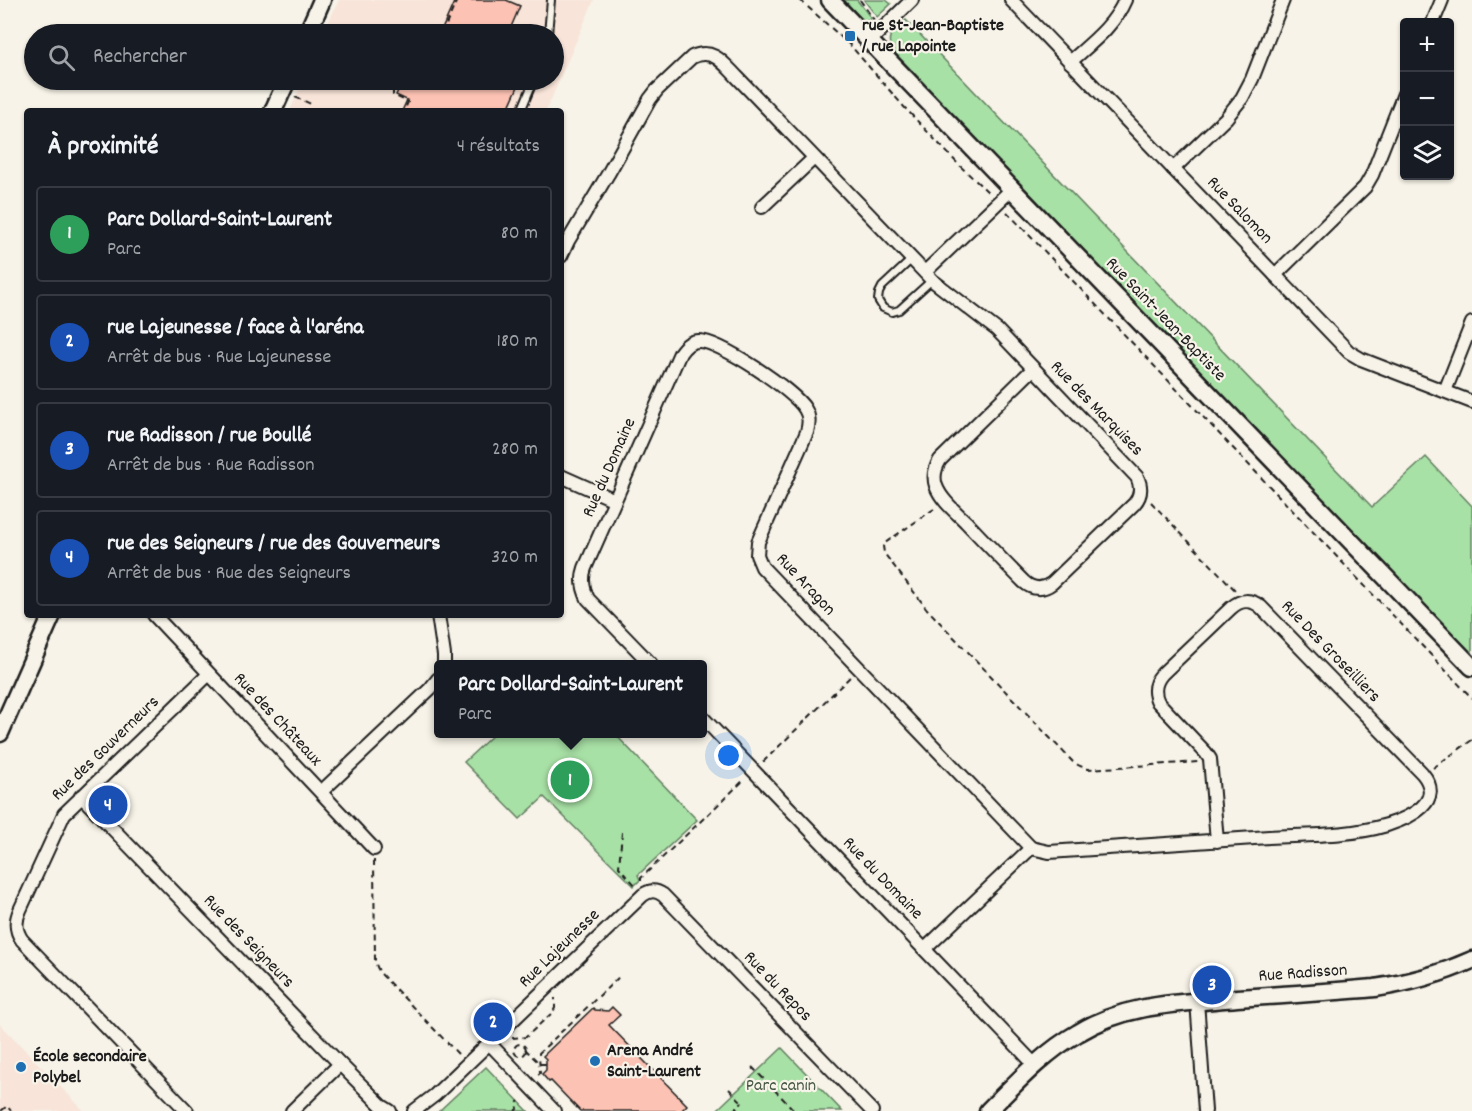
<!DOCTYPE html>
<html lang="fr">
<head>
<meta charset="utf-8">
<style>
  :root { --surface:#171b24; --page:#20242c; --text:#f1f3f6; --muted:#9ea1a6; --line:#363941; --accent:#db2777 }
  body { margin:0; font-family:Dekko,sans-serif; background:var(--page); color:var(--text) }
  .controls { position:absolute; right:18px; top:18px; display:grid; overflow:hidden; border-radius:6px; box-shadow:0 2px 4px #0004 }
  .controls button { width:54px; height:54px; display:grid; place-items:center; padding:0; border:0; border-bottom:2px solid var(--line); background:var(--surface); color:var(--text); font:30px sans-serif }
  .you { position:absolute; left:729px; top:756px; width:21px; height:21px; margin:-15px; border:4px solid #fff; border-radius:50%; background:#1a73e8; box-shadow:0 0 0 9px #1a73e833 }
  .badge { display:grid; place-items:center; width:39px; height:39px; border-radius:50%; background:var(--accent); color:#fff; font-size:20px; font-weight:700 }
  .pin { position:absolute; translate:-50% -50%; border:3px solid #fff; box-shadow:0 2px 6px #0006 }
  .popup { position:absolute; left:434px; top:660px; width:273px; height:78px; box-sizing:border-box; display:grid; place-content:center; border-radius:6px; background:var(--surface); filter:drop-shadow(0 2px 4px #0005); font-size:20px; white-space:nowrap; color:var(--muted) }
  .popup b { font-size:22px; color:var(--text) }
  .popup::after { content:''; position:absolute; left:50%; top:100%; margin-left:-12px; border:12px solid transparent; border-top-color:var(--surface) }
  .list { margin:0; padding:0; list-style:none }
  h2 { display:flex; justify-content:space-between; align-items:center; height:78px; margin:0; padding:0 24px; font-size:26px }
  h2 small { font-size:20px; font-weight:400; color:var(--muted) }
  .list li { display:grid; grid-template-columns:39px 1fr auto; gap:18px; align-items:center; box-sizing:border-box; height:96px; margin:0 12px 12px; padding:0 12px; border:2px solid var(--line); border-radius:6px }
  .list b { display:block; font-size:22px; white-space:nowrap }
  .list p { margin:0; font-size:20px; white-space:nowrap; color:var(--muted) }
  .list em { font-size:20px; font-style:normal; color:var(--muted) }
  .icon { flex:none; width:33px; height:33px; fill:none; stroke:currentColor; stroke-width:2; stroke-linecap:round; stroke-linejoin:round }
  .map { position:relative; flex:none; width:1472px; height:1111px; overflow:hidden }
  .search { position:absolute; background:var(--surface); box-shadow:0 2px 4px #0004; left:24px; top:24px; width:540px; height:66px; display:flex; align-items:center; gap:15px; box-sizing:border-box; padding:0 21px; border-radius:33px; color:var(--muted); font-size:22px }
  .panel { position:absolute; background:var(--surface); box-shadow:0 2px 4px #0004; left:24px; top:108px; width:540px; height:510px; border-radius:6px }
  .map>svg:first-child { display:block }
</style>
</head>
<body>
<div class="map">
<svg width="1472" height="1111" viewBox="0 0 1472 1111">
  <rect width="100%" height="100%" fill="#f7f3e8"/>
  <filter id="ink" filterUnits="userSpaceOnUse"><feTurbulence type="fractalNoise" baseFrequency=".0167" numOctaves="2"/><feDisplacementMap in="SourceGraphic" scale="12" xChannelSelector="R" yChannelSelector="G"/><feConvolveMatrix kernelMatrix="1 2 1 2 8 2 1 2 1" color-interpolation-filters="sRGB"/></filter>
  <g filter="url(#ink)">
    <g fill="#f8e4d8">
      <path d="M339,0H594L546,111H290L303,80H554V34H323Z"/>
      <path d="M0,1024L84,1111H0Z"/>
    </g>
    <g fill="#a8e1a6" stroke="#627e61" stroke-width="1.5">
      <path d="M844,0H857L871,18L869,21L863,20Z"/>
      <path d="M864,0H886L891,4L877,17Z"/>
      <path d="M906,20L1372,507L1426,457L1472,506V654L892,50C884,35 896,29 906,20Z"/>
      <path d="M494,734H615L697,820L638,875L640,880L634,886L544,797L520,819L464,762Z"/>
      <path d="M782,1048L842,1111H716L720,1107Z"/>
      <path d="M486,1067L528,1111H439Z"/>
    </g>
    <g fill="#fcc2b3" stroke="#1c1c1c" stroke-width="1.5">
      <path d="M455,0H506L520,6L508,34H440Z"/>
      <path d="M403,80H521L507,111H402L407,100L396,95Z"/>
      <path d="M612,1007L620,1015L609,1025L687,1105L681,1111H580L551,1081L549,1082L542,1074L546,1070V1059L543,1056L593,1008L595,1010L608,1011Z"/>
    </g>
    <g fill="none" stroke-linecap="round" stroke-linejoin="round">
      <defs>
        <g id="lane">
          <path d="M548,34L551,0"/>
          <path d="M521,111L534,80"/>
          <path d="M912,259L882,287L879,293L878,300L883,308L892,312L899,310L932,280"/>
        </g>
        <g id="street">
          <path d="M1011,0L1349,352L1361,359L1472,402"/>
          <path d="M1433,22L1442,0"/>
          <path d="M870,41L912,0"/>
          <path d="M1070,62C1091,43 1114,26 1125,0"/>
          <path d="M1173,169L1226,118L1242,98L1252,79L1283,0"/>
          <path d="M762,207L814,158"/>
          <path d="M561,256L568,241L608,174L650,99L657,90L692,57C714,47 724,64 738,78L932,280L997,330L1137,477C1142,487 1141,496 1134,504L1052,583C1043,590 1033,590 1024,582C1004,562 985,542 966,522C956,512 941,500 936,486C933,477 935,468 940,460L1033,369"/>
          <path d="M925,272L1012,189"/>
          <path d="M1275,275L1365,187L1372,175L1404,94"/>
          <path d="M1445,391L1472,323"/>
          <path d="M561,476L615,500"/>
          <path d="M154,615L374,849"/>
          <path d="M438,615L444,655V664"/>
          <path d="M651,664L588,599C583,589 581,579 585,568L680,353C685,346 690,341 699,341C720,341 795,391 805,409C810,417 809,424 807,432L758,542L757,555L762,567L1031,848"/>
          <path d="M702,717L1035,1065"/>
          <path d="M321,792L430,689L438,679"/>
          <path d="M81,796L340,1064L382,1106L390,1111"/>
          <path d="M925,949L1031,848L1049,852C1122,847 1196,842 1269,837C1307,835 1350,836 1387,825C1409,818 1446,802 1422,773L1261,607C1251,599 1241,599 1231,608L1162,674C1154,683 1153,692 1158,702L1206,753L1210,759L1217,841"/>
          <path d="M1197,1001L1205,1111"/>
          <path d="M489,1043L554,1111"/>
          <path d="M187,1111L22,940C15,930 15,921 20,910L64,814L209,674"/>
          <path d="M292,1111L340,1064"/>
          <path d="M414,1111L435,1095L643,895C650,890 656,890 663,895L872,1111"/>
        </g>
        <g id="secondary">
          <path d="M830,0L1472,667"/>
          <path d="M307,34L322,0"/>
          <path d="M273,111L287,80"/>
          <path d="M0,733L52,615"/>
          <path d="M988,1111C1016,1083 1043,1053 1078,1033C1127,1003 1182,1003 1237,998C1283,995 1329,992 1375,988C1409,983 1441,974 1472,960"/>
        </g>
      </defs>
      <use href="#lane" stroke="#1c1c1c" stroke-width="10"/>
      <use href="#street" stroke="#1c1c1c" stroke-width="16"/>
      <use href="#secondary" stroke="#1c1c1c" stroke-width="21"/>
      <g stroke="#1c1c1c" stroke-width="2" stroke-dasharray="6 4.5" stroke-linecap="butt">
        <path d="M800,0L850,45L905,108L960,166L989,193"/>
        <path d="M860,0L874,20"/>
        <path d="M419,34H426"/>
        <path d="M442,34L457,0"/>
        <path d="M398,80L393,91V95L408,102L404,111"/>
        <path d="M295,97L311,104"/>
        <path d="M326,110L327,111"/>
        <path d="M1007,212L1472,698"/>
        <path d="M1151,502L1236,591"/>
        <path d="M934,509L885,543L883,546L884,553L927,609L1073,762L1080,766L1088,769L1199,762"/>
        <path d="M763,762L851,676"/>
        <path d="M1433,768L1472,740"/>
        <path d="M622,832L619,867L636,886"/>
        <path d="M374,860L375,961L377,967L380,973L459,1055"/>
        <path d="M641,881V878L745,779"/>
        <path d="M512,1038L526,1037L553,1012L555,1008V998"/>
        <circle cx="520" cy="1050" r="6"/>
        <path d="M525,1049L540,1064H546"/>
        <path d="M752,1067L795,1111"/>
        <path d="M538,1075L540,1073L539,1053L620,976"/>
        <path d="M729,1089L743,1103"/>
        <path d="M1,1111L7,1106L11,1111"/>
        <path d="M515,1111L518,1108L516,1104L519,1101"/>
        <path d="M733,1111L742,1102"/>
      </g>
      <use href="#lane" stroke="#f7f3e8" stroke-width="6"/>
      <use href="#street" stroke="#f7f3e8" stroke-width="12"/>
      <use href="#secondary" stroke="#f7f3e8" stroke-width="16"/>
    </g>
  </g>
  <g fill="#1f6fb2" stroke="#f7f3e8" stroke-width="2">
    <rect x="844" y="30" width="12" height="12" rx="3"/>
    <circle cx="595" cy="1061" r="6"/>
    <circle cx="21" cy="1067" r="6"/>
  </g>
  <g text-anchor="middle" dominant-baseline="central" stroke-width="4.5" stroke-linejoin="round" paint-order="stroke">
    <g font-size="18" font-weight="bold" fill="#1c1c1c" stroke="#f7f3e8" text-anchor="start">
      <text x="862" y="26">rue St-Jean-Baptiste<tspan x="862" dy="21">/ rue Lapointe</tspan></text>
      <text x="607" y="1051">Arena André<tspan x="607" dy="21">Saint-Laurent</tspan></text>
      <text x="33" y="1057">École secondaire<tspan x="33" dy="21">Polybel</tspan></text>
    </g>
    <g font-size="18" fill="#1c1c1c" stroke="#f7f3e8">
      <text transform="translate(1239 211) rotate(46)">Rue Salomon</text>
      <text transform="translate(1165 320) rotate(46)">Rue Saint-Jean-Baptiste</text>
      <text transform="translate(1096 409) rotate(46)">Rue des Marquises</text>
      <text transform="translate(610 468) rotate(-66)">Rue du Domaine</text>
      <text transform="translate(805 585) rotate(47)">Rue Aragon</text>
      <text transform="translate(1330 652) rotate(46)">Rue Des Groseilliers</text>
      <text transform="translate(277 720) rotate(47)">Rue des Châteaux</text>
      <text transform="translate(106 749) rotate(-44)">Rue des Gouverneurs</text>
      <text transform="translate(882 879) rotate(46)">Rue du Domaine</text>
      <text transform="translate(248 942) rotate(46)">Rue des Seigneurs</text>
      <text transform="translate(560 949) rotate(-44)">Rue Lajeunesse</text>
      <text transform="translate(1303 974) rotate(-4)">Rue Radisson</text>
      <text transform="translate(777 987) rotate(46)">Rue du Repos</text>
    </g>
    <g font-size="18" fill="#465745" stroke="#f7f3e8">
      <text x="781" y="1086">Parc canin</text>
    </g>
  </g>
</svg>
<div class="controls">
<button>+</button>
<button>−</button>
<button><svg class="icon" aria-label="layers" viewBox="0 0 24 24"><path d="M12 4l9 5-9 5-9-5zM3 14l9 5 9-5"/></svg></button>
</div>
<div class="you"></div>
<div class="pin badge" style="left:570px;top:780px;background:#2e9e5b">1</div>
<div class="popup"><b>Parc Dollard-Saint-Laurent</b>Parc</div>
<div class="pin badge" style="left:493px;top:1022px;background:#1a4fb4">2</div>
<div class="pin badge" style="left:1212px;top:985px;background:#1a4fb4">3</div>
<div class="pin badge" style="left:108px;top:805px;background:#1a4fb4">4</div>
<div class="search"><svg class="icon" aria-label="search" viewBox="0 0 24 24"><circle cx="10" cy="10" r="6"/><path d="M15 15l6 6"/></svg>Rechercher</div>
<section class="panel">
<h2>À proximité<small>4 résultats</small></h2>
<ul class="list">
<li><span class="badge" style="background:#2e9e5b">1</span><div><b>Parc Dollard-Saint-Laurent</b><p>Parc</p></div><em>80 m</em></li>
<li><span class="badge" style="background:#1a4fb4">2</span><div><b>rue Lajeunesse / face à l'aréna</b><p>Arrêt de bus · Rue Lajeunesse</p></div><em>180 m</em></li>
<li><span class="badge" style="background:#1a4fb4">3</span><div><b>rue Radisson / rue Boullé</b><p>Arrêt de bus · Rue Radisson</p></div><em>280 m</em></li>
<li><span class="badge" style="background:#1a4fb4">4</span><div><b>rue des Seigneurs / rue des Gouverneurs</b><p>Arrêt de bus · Rue des Seigneurs</p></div><em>320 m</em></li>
</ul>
</section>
</div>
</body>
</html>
